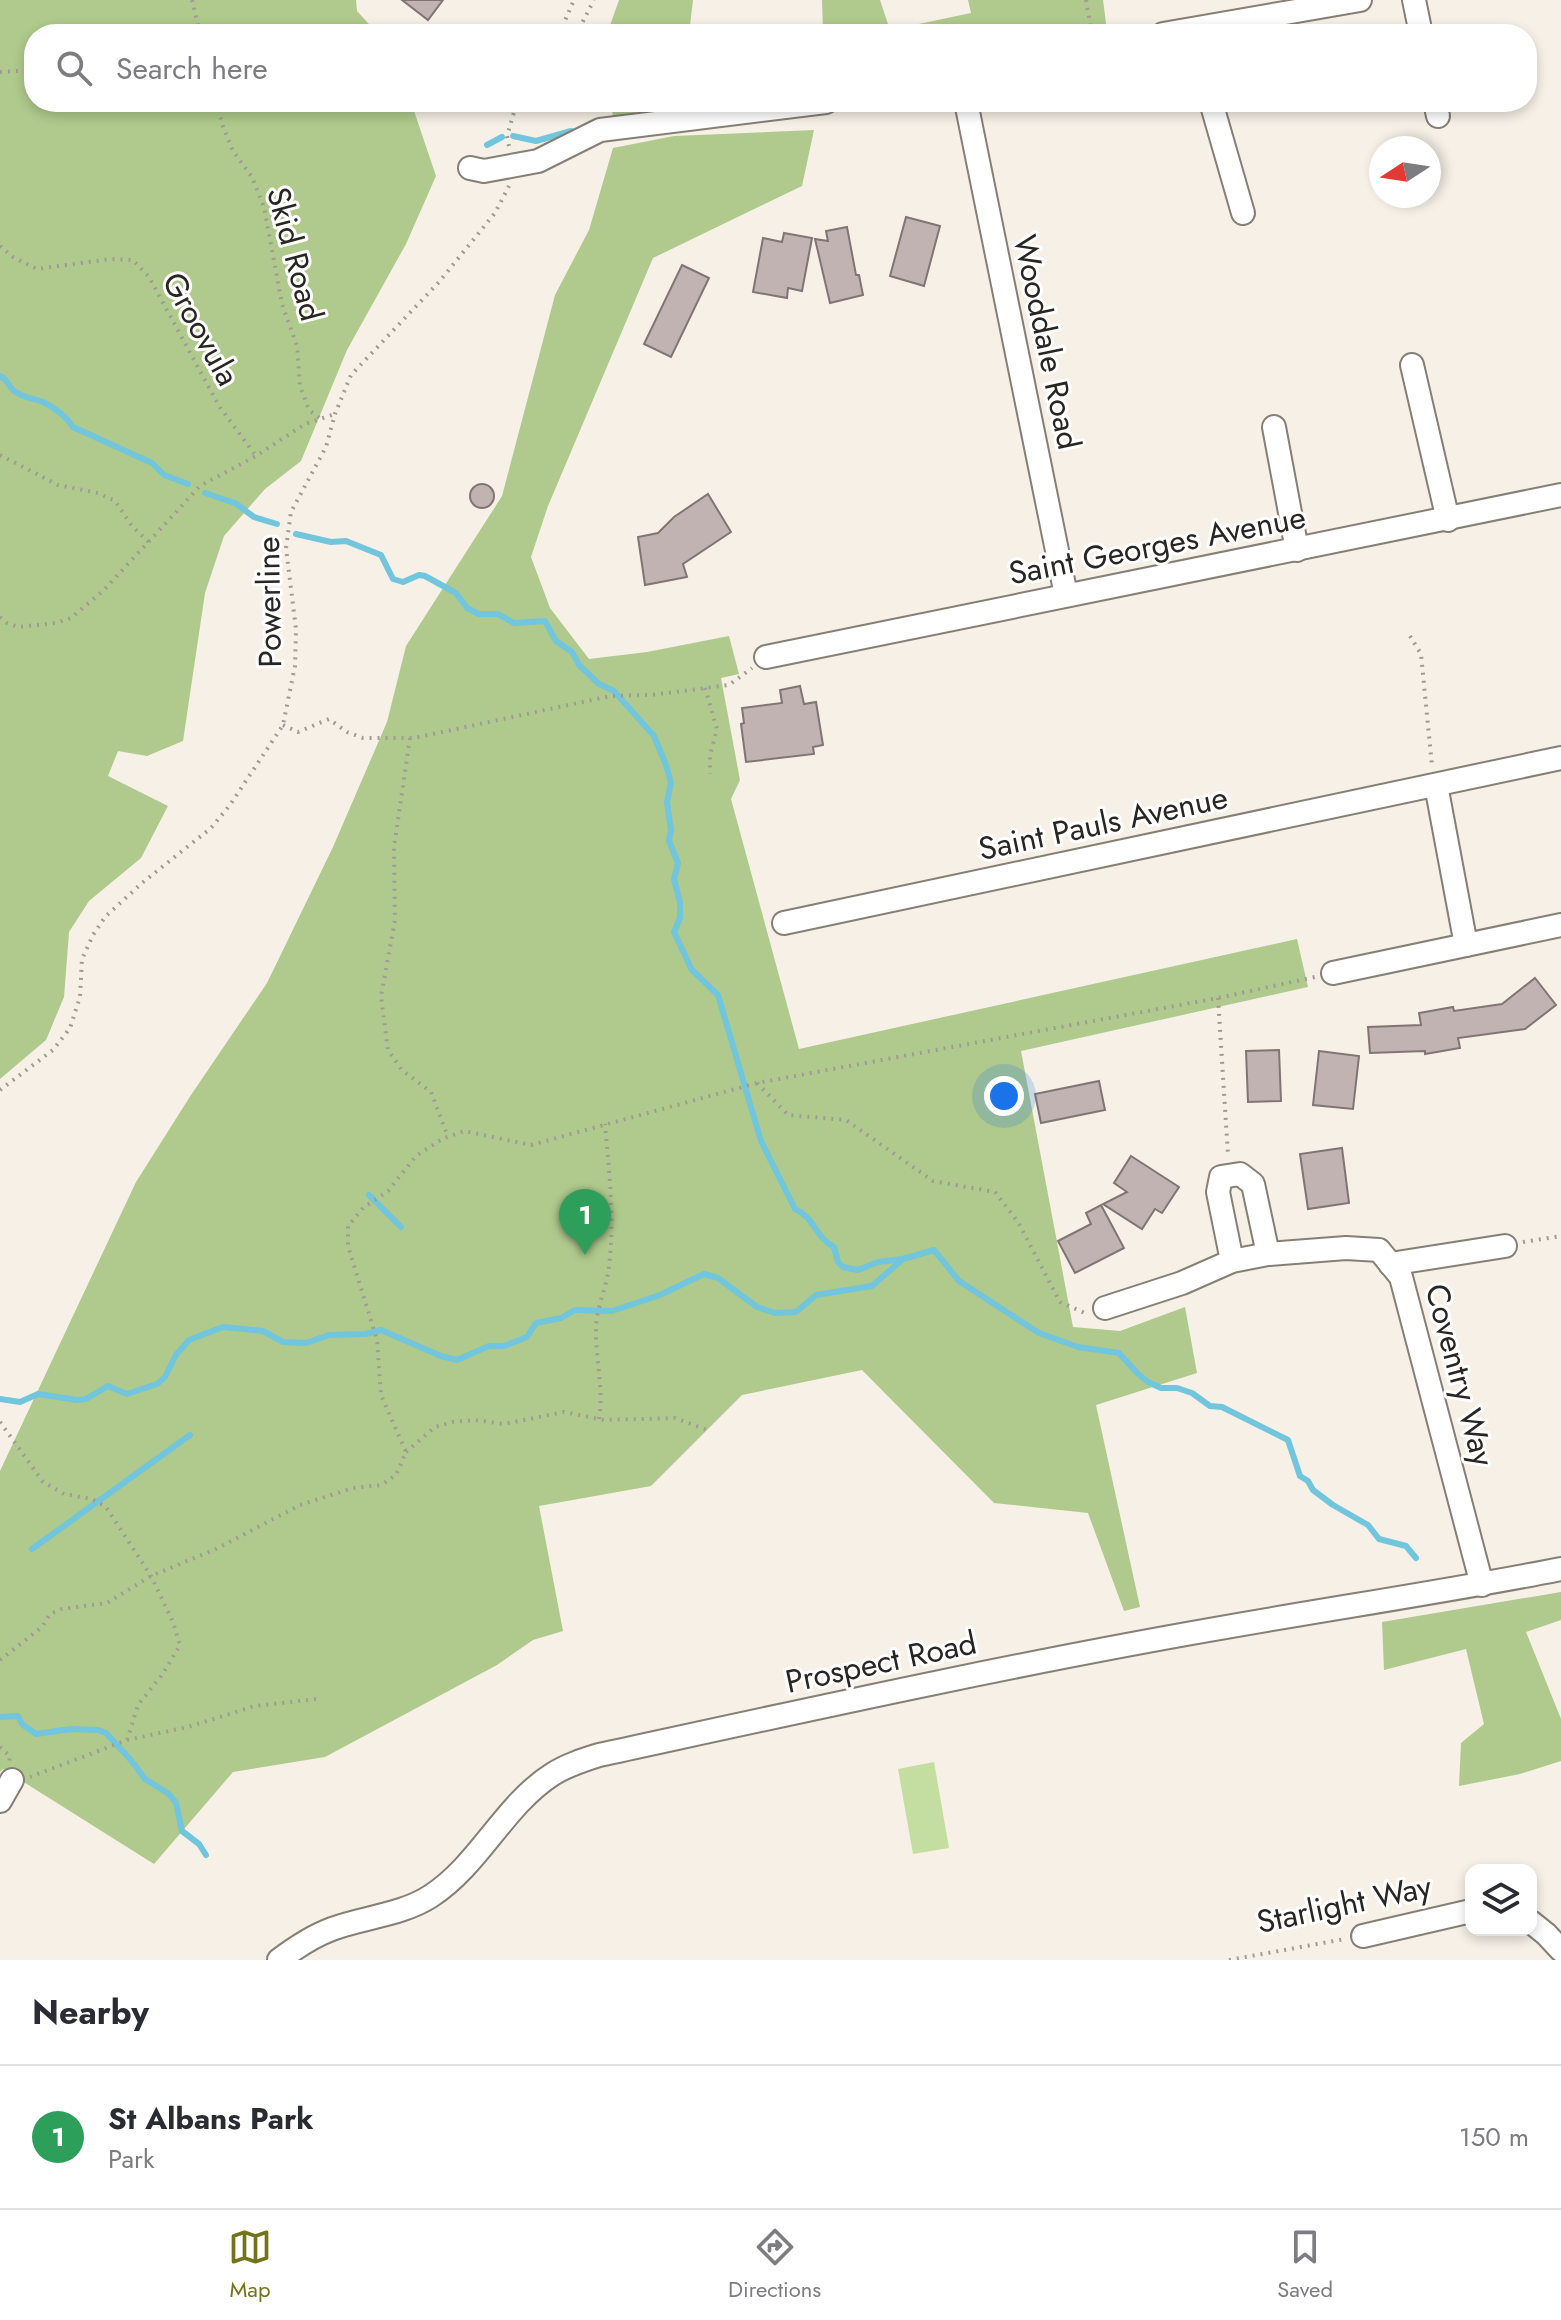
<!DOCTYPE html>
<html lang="en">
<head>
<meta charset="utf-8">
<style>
  :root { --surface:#fff; --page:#f2f2f3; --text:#2b2b33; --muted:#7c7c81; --line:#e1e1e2; --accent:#737419 }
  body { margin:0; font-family:Jost,sans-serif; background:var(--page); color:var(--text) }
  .controls { position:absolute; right:24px; bottom:24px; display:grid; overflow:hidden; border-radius:16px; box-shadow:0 4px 12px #0003 }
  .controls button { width:72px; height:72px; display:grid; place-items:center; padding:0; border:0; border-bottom:2px solid var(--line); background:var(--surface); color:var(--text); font:40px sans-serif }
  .compass { position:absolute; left:1369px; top:136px; width:72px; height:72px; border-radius:50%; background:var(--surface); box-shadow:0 4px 12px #0003; rotate:258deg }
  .you { position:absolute; left:1004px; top:1096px; width:28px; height:28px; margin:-20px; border:6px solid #fff; border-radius:50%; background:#1a73e8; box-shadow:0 0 0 12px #1a73e833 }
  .badge { display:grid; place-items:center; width:52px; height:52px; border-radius:50%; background:var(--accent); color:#fff; font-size:26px; font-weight:700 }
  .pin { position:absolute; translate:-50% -66px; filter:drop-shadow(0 2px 4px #0008) }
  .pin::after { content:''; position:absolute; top:42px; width:28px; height:24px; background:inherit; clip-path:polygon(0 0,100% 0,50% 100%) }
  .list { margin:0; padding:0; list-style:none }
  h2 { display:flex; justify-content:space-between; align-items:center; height:104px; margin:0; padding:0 32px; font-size:34px }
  h2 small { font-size:26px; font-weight:400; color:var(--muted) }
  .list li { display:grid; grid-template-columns:52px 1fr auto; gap:24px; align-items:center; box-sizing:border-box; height:144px; padding:0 32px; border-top:2px solid var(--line) }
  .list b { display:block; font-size:30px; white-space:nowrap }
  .list p { margin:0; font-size:26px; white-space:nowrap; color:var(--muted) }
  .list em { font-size:26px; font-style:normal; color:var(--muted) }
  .icon { flex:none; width:44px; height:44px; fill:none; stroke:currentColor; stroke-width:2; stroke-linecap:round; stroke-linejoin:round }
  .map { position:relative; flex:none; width:1561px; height:1960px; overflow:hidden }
  .search { position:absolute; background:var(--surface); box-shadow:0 4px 12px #0003; left:24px; right:24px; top:24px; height:88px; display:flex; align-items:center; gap:20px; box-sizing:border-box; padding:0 28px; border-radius:32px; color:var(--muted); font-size:30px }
  .sheet { height:248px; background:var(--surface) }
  nav { display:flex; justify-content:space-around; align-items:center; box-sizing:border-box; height:112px; border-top:2px solid var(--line); background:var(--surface); font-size:22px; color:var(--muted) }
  nav a { display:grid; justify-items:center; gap:4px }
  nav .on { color:var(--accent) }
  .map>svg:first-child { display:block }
</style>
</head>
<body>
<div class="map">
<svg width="1561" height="1960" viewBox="0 0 1561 1960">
  <rect width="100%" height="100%" fill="#f6f0e6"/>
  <path fill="#c3dea0" d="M934,1762L949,1848L913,1854L898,1769Z"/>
  <g fill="#afca8c">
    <path d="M0,0H356L357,11L378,34H34V102H411L436,176L406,244L347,350L301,461L265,489L224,536L205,593L183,741L147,756L118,751L108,776L168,806L141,858L89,901L69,932L64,997L46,1040L0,1079Z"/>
    <path d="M619,0H693L689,34H607Z"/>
    <path d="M822,0H880L890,30L971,13L968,0H1103L1107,31L1091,34H823Z"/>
    <path d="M611,102H680L613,118Z"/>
    <path d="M814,130L802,186L653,258L548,506L531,557L550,608L589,659L647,652L729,636L739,674L721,678L740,780L731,799L799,1049L1297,939L1308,987L1021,1051L1073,1327L1120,1331L1185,1307L1197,1373L1096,1405L1140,1607L1124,1611L1088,1513L994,1503L862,1370L742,1395L651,1486L539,1506L563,1631L533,1640L497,1665L325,1757L233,1772L154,1864L3,1769L0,1772V1471L136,1182L191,1095L267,983L333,847L387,722L406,646L502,496L555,295L589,230L613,148L674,136Z"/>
    <path d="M1561,1592V1620L1526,1632L1561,1719V1761L1520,1774L1459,1786L1461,1743L1484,1724L1466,1649L1384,1670L1382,1622Z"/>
  </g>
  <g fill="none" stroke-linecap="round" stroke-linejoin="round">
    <g stroke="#71c5dc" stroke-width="6">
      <path d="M513,136L536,141L571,131L578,133"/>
      <path d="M487,145L502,137"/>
      <path d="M0,376C8,380 7,384 13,390C22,398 33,398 43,402C55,408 66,416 73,427L152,463L164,475L188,484"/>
      <path d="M205,493L235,503L254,517L277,524"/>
      <path d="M296,534L331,542L346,541L381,555L393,579L403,582L419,575L425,576L456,593L467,608L479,614H498L514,623L545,621L556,641L572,652L579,665L599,684L614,691L654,736L666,765L671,783L667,802L671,830L669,841L678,863L674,879L680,902V918L674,932L692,970L718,995L761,1141L795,1209C814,1217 816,1238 834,1247L838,1262L843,1267L858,1270L878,1262L903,1259L934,1250L959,1281L1039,1333L1078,1347L1119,1353L1138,1374L1148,1382L1161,1388H1177L1192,1393L1210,1406L1222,1407L1288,1440L1300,1476L1308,1481L1313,1490L1333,1505L1368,1525L1379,1539L1406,1546L1416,1558"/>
      <path d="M369,1195L401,1227"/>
      <path d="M0,1399L20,1402L38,1394L77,1400L86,1399L108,1386L127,1394L157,1384L165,1377L176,1355L189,1340L223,1327L263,1331L283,1342L306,1343L329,1335L366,1334L381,1330L441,1356L457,1360L489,1346H504L527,1337L536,1323L561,1318L575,1310L612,1311L660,1295L704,1274L718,1278L757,1307L775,1313L796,1312L816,1295L872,1286L903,1259"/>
      <path d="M32,1549L190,1435"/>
      <path d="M0,1717L18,1716L22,1724L36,1734L71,1729L98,1730L106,1733L130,1759L145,1779L169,1794L176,1803L182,1831L199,1844L206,1855"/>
    </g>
  </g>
  <g fill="#c0b3b2" stroke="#807574" stroke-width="2">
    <path d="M402,0H443L428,20Z"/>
    <path d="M906,217L940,226L924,286L890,276Z"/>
    <path d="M847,227L856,275H859L863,295L830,303L815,239L828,241L826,231Z"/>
    <path d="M784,233L812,238L802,291L788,288L787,298L753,292L763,238L782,242Z"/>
    <path d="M682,265L709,278L671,357L644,344Z"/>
    <circle cx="482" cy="496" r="12"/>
    <path d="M708,494L731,532L683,564L687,577L645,585L638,537L658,533L674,517Z"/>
    <path d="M800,686L804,704L816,702L823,745L813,747L814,754L746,762L741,724L744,723L742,708L782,703L780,690Z"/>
    <path d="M1535,978L1556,1005L1525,1029L1458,1038L1460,1048L1425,1054V1051L1370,1053L1368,1027L1421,1025L1419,1013L1453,1007L1454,1011L1502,1004Z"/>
    <path d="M1279,1050L1281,1101L1248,1102L1246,1051Z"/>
    <path d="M1319,1051L1359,1056L1353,1109L1313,1105Z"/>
    <path d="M1099,1081L1105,1110L1041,1123L1035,1094Z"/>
    <path d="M1342,1148L1349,1203L1308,1209L1300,1154Z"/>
    <path d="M1131,1156L1179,1187L1162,1213L1155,1209L1142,1229L1103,1204L1127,1192L1114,1183Z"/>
    <path d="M1101,1205L1124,1248L1075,1273L1058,1241L1091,1224L1086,1213Z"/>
  </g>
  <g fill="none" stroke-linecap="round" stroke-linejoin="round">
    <defs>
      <g id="minor">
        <path d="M1414,0L1421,34"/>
        <path d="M1163,34L1360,0"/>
        <path d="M966,102L1066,595"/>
        <path d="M1211,102L1243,213"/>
        <path d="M1435,102L1438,116"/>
        <path d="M470,168L484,171L538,161L600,130L826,102"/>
        <path d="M1412,365L1448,520"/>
        <path d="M1274,427L1297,550"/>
        <path d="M766,657L1561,495"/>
        <path d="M1436,785L1466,945"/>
        <path d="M784,923L1561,758"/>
        <path d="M1333,973L1561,925"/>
        <path d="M1232,1261L1218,1192L1221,1177L1240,1174L1253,1184L1268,1254"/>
        <path d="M1390,1264L1505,1246"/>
        <path d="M1105,1308L1182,1283L1232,1261L1268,1254L1346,1248L1379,1250L1401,1277L1482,1585"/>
        <path d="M0,1801L12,1780"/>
        <path d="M1531,1922L1546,1934L1561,1950"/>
        <path d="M1363,1936L1471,1911"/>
        <path d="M279,1960C295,1948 313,1936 332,1929C364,1917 402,1915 431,1896C480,1864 504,1805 553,1774C567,1765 583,1760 599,1755C802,1711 1004,1666 1209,1630C1326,1609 1444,1592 1561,1569"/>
      </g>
    </defs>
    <use href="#minor" stroke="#857f76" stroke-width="26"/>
    <g stroke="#a09b94" stroke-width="4" stroke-dasharray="2 6" stroke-linecap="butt">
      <path d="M192,0L200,34"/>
      <path d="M1086,0L1092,34"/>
      <path d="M559,34L574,0"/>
      <path d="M573,34L579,29L594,0"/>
      <path d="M0,72L34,70"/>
      <path d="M217,102L222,124L233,151L252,177L264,207L282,304L297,346L300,386L309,410L321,419"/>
      <path d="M509,146L507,136L517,102"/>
      <path d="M0,246L13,257L37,269L111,259L133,260L149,277L219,406L256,456"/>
      <path d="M0,455L58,485L98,493L115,501L132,526L150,543"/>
      <path d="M0,617L7,623L18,627L56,623L71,618L104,590L200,486L256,456L305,424L335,414"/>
      <path d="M1410,636L1421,654L1432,766"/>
      <path d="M705,688L717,729L710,756V774"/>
      <path d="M283,725L298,732L329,719L347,732L363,738H414L611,696L651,695L729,685L752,668"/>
      <path d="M410,738L394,847L395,920L381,996L388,1050L402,1070L431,1092L448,1137"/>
      <path d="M1218,998L1228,1155"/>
      <path d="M757,1083L788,1115L846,1120L933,1181L995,1192L1018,1222L1060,1302L1087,1314"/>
      <path d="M0,1090L53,1050L70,1028L80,997L82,959L93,935L105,917L142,883L211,828L230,805L283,725L295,666L296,629L286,548L291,512L326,447L335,414L351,375L439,282L495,213L509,186"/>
      <path d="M1523,1242L1561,1236"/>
      <path d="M599,1419C604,1387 595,1358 596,1326C597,1306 607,1287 609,1266C615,1219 609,1171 605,1124"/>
      <path d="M0,1422L43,1482L64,1494L92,1499L106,1507L151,1576L173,1622L180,1645L162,1675L138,1705L127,1740L30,1777"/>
      <path d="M406,1452L435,1427L453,1422L474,1420L504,1424L564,1412L604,1420L675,1418L707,1430"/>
      <path d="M0,1660L42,1627L50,1614L62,1609L107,1603L151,1576L216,1549L300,1505L353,1488L381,1485L396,1475L406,1452L381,1395L377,1340L348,1246V1226L363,1208L388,1191L416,1156L442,1139L464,1131L531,1145L757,1083L1218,998L1315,977"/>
      <path d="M127,1740L188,1727L255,1706L316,1699"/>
      <path d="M0,1747L10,1756L9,1763"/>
      <path d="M1229,1960L1345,1939"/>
    </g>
    <use href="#minor" stroke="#fff" stroke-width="22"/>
  </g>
  <g text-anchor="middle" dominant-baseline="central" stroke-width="6" stroke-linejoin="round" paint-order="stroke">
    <g font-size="32" fill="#282622" stroke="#fff">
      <text transform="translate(295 254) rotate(75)">Skid Road</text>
      <text transform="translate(201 329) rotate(61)">Groovula</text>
      <text transform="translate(1047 342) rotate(78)">Wooddale Road</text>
      <text transform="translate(1157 545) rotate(-11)">Saint Georges Avenue</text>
      <text transform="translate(269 602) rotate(-91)">Powerline</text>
      <text transform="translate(1103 823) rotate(-12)">Saint Pauls Avenue</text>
      <text transform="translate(1460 1375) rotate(75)">Coventry Way</text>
      <text transform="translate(881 1662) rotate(-12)">Prospect Road</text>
      <text transform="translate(1344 1904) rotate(-12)">Starlight Way</text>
    </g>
  </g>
</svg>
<div class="controls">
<button><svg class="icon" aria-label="layers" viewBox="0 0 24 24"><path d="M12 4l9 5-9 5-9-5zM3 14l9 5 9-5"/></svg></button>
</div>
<svg class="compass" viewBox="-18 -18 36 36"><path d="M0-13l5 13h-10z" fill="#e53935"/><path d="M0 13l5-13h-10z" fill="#7c7c81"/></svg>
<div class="you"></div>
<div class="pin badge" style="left:585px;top:1255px;background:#2e9e5b">1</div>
<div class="search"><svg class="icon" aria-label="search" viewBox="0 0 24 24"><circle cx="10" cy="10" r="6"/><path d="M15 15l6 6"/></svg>Search here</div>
</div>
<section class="sheet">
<h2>Nearby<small></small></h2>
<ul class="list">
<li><span class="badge" style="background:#2e9e5b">1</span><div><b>St Albans Park</b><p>Park</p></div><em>150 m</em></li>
</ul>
</section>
<nav>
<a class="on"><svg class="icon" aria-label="map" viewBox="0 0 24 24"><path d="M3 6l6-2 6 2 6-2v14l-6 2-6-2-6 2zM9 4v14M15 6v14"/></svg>Map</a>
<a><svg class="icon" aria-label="directions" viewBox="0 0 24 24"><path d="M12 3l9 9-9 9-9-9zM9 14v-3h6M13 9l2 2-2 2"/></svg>Directions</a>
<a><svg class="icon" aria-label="saved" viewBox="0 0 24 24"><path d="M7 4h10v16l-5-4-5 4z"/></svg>Saved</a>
</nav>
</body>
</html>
